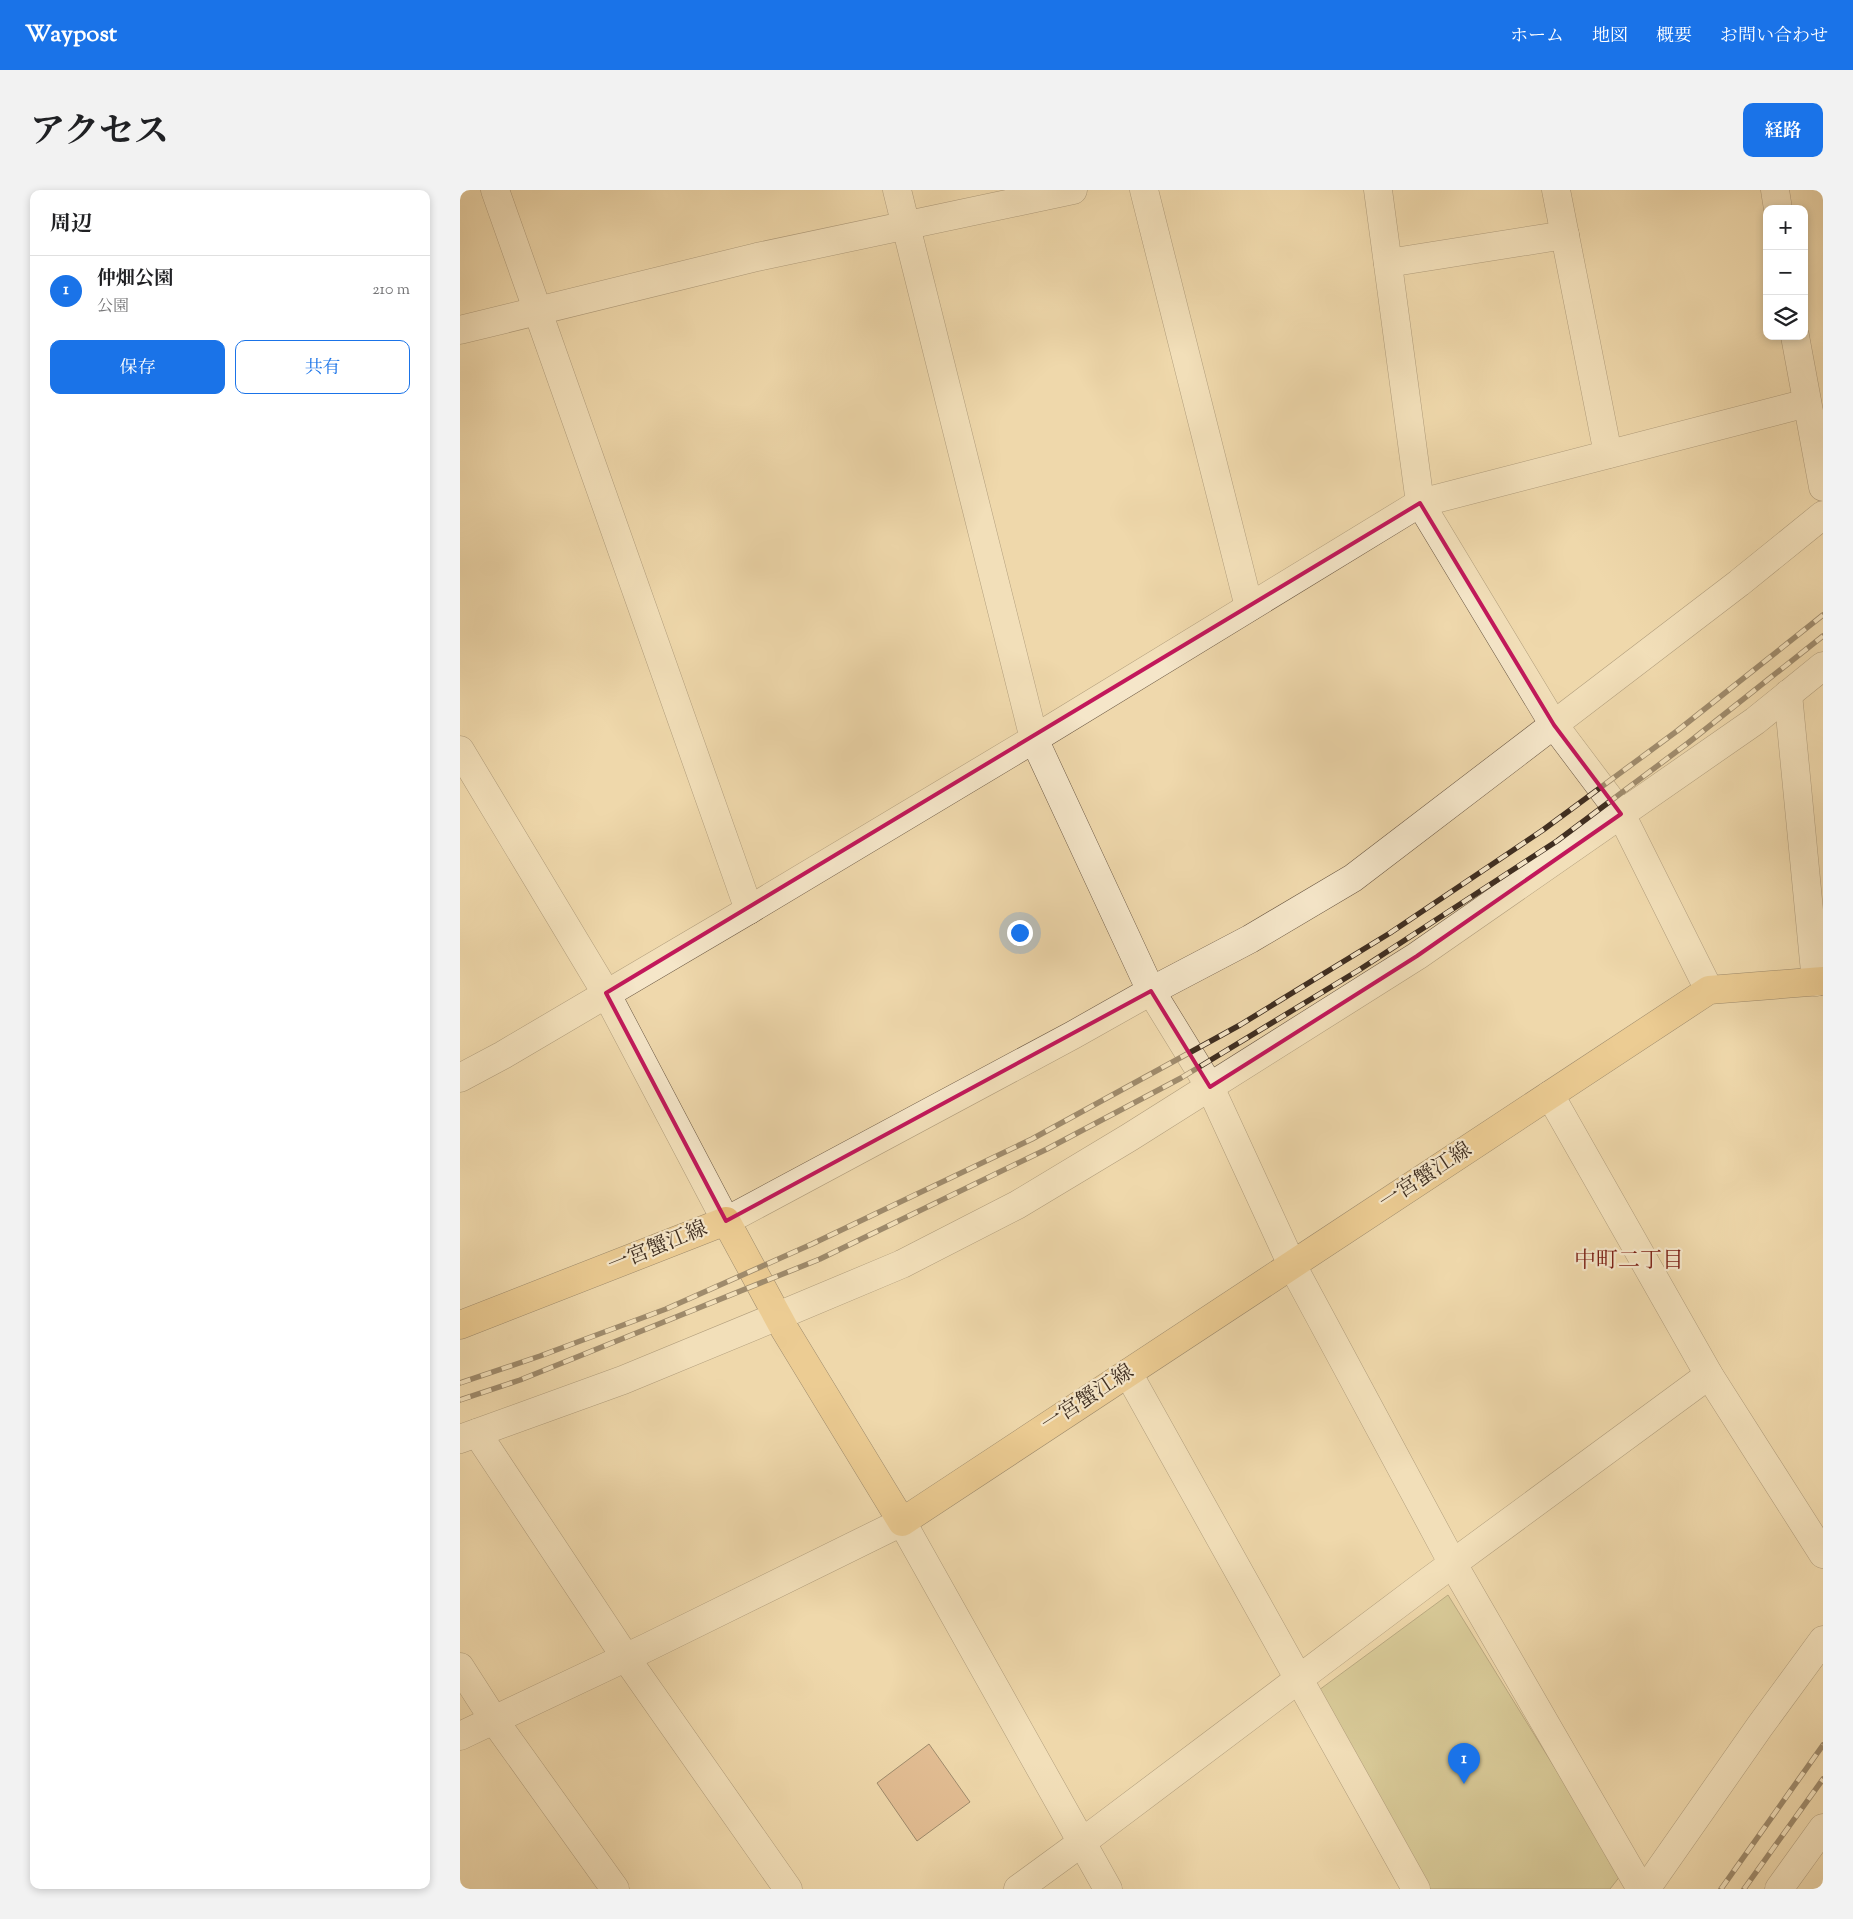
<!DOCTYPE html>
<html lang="ja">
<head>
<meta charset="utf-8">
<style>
  :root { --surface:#fff; --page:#f2f2f2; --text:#202124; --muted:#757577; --line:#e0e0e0; --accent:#1a73e8 }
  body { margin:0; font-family:"Sorts Mill Goudy","Noto Serif JP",serif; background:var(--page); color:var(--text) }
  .controls { position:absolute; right:15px; top:15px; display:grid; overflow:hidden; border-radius:10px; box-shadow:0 2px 8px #0003 }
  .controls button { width:45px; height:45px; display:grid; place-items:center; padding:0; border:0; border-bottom:1px solid var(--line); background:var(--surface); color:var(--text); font:25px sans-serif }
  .you { position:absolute; left:559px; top:742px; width:18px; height:18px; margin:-12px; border:4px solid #fff; border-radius:50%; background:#1a73e8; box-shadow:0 0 0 8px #1a73e833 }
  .badge { display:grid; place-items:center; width:32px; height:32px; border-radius:50%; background:var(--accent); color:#fff; font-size:16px; font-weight:700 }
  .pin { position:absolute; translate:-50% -41px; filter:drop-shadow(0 1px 2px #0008) }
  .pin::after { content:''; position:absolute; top:26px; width:18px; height:15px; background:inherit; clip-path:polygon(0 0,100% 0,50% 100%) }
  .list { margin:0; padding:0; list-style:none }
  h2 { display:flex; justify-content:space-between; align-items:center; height:65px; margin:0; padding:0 20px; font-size:21px }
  h2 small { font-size:16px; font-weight:400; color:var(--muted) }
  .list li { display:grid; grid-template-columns:32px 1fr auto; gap:15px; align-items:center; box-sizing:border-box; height:70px; padding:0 20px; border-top:1px solid var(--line) }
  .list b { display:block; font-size:19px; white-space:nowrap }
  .list p { margin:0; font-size:16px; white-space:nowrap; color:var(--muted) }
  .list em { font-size:16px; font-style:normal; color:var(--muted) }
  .actions { display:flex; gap:10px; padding:15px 20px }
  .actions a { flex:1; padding:11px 0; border:1px solid var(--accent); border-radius:10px; text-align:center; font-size:18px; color:var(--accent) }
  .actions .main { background:var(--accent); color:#fff }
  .icon { flex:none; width:28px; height:28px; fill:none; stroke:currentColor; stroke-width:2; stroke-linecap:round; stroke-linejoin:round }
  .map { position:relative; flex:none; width:1363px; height:1699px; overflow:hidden; border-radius:10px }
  header { display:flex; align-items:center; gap:30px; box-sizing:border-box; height:70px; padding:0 25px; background:var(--accent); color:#fff }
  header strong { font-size:24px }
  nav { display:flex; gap:28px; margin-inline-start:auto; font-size:18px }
  .intro { display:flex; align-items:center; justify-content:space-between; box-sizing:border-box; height:120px; padding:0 30px }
  h1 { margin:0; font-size:35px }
  .button { padding:12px 22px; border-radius:10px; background:var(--accent); color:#fff; font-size:18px; font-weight:700 }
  main { display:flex; gap:30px; padding:0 30px }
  aside { flex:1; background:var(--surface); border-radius:10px; box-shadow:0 2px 8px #0003 }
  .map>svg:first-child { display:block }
</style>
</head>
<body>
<header>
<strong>Waypost</strong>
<nav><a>ホーム</a><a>地図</a><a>概要</a><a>お問い合わせ</a></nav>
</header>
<div class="intro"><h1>アクセス</h1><a class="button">経路</a></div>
<main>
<aside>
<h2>周辺<small></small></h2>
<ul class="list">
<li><span class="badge">1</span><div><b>仲畑公園</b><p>公園</p></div><em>210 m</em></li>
</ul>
<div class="actions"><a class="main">保存</a><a>共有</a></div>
</aside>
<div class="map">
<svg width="1363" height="1699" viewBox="0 0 1363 1699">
  <rect width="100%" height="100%" fill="#efd8ac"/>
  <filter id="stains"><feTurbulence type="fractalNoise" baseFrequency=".004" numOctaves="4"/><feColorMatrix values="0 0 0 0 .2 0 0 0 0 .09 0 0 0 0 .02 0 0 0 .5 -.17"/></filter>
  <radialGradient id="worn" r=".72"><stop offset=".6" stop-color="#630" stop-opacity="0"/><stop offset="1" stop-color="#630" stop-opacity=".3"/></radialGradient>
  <path fill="#c0bc85" stroke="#807553" d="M988,1405L1161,1685L1150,1699H959L855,1503Z"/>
  <path fill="#d69e78" stroke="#3f2e21" d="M469,1554L510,1612L457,1651L417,1593Z"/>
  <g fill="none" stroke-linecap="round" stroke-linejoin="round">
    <defs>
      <g id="minor">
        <path d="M35,0L289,720"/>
        <path d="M437,0L574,549L691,801L750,897L832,1075L993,1374L1181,1699"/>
        <path d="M684,0L789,417"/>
        <path d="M918,0L960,313L1094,535L1161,624L1249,800"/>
        <path d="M1096,0L1148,264"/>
        <path d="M1315,0L1318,19"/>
        <path d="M928,73L1105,45"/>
        <path d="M0,140L297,67L613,0"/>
        <path d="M1335,146L1363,297"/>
        <path d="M1328,504L1356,792"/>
        <path d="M0,888L43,865L289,720L574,549L960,313L1347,213"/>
        <path d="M1090,905L1249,1185L1363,1364"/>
        <path d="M668,1183L956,1699"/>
        <path d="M17,1243L166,1468L328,1699"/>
        <path d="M0,1249L163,1190L318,1126L442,1074L557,1015L670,947L957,766L1295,531L1363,476"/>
        <path d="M0,1477L34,1530L155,1699"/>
        <path d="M0,1546L188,1457L442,1332"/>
        <path d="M621,1653L969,1391L1249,1185"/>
        <path d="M1186,1699L1300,1536L1363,1450"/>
        <path d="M1319,1699L1363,1638"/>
      </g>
      <g id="tertiary">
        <path d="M0,560L146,803L266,1031L613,845L691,801L790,749L893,688L1279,393L1363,325"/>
        <path d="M442,1332L648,1699"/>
        <path d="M558,1699L621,1653"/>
      </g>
      <path id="primary" d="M0,1135L266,1031L325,1140L442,1332L1249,800L1363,791"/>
    </defs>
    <use href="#minor" stroke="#6b5844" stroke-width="29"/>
    <use href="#tertiary" stroke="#6b5844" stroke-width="29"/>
    <use href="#primary" stroke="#3f2e21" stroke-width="29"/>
    <use href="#minor" stroke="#f5e6c9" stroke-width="28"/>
    <use href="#tertiary" stroke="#f5e6c9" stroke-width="28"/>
    <use href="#primary" stroke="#e8bc76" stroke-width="28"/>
    <defs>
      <g id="rail">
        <path d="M0,1193L80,1166L206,1119L352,1054L572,949L780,835L930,743L1083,640L1217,541L1363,425"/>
        <path d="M0,1210L60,1190L360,1069L587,959L721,888L899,780L1097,651L1228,553L1363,446"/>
        <path d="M1261,1699L1363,1555"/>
        <path d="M1284,1699L1363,1589"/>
      </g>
    </defs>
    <use href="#rail" stroke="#3f2e21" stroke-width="5.5"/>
    <use href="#rail" stroke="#f5e6c9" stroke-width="4" stroke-dasharray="11" stroke-linecap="butt"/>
  </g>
  <path d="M0 0H1363V1699H0ZM960,313L1094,535L1161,624L957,766L750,897L691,801L266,1031L146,803Z" fill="#efd8ac" fill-opacity=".55" fill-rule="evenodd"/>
  <path fill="none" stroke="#c2185b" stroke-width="4" stroke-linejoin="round" d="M960,313L1094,535L1161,624L957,766L750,897L691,801L266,1031L146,803Z"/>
  <g text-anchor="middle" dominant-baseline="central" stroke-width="4.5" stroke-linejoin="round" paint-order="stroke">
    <g font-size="21" fill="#3f2e21" stroke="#f5e6c9">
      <text transform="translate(966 987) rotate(-33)">一宮蟹江線</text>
      <text transform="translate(198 1058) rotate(-22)">一宮蟹江線</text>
      <text transform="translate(628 1209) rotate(-33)">一宮蟹江線</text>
    </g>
    <g font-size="22" fill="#7a1f14" stroke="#f5e6c9">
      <text x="1169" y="1072">中町二丁目</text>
    </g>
  </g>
  <rect width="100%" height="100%" filter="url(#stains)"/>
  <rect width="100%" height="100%" fill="url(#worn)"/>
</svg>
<div class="controls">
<button>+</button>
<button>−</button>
<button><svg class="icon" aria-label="layers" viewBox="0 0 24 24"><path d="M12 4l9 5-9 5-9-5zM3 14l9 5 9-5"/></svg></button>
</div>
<div class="you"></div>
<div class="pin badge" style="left:1004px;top:1594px">1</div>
</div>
</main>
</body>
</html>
